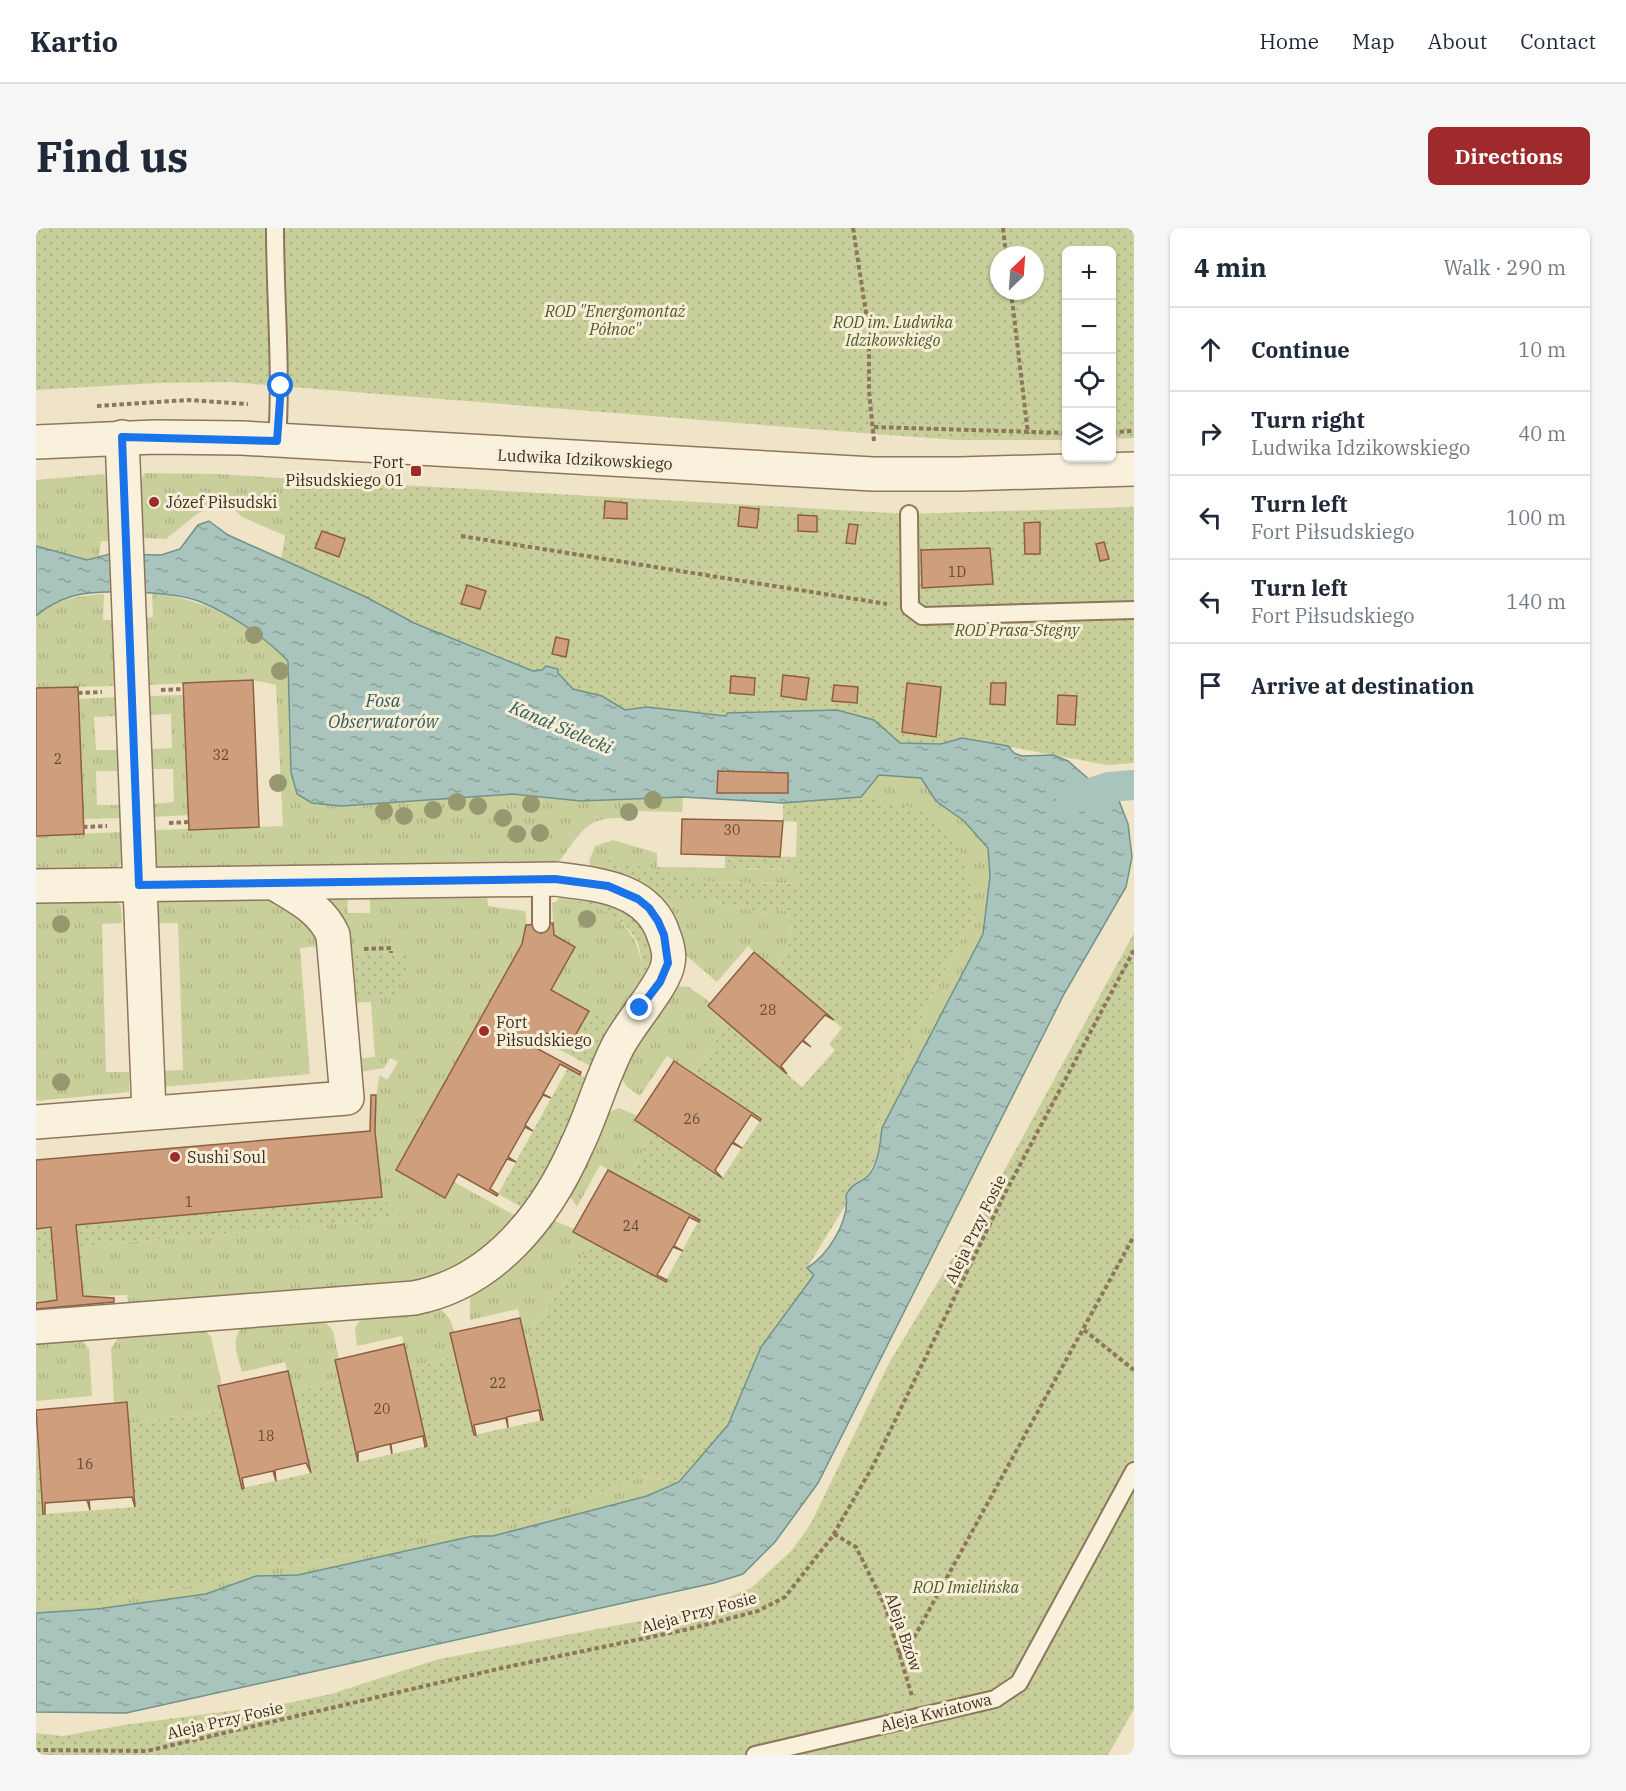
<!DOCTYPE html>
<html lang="en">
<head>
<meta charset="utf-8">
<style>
  :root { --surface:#fff; --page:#f6f6f7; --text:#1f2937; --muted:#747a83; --line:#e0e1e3; --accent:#9e2a2b }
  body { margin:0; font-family:"IBM Plex Serif",serif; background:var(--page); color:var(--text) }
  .controls { position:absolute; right:18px; top:18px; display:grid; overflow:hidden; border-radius:9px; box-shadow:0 2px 4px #0004 }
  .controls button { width:54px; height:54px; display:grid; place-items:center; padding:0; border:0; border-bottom:2px solid var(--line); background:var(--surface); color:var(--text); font:30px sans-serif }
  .compass { position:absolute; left:954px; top:18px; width:54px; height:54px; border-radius:50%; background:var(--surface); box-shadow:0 2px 4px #0004; rotate:25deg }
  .stop { position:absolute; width:18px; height:18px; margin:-14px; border:4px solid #1a73e8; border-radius:50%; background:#fff }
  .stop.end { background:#1a73e8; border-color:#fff; box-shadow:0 2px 6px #0008 }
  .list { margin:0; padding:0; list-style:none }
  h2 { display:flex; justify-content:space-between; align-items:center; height:78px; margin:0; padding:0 24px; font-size:26px }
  h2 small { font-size:20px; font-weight:400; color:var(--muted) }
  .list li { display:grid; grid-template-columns:39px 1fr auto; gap:18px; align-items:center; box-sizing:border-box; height:84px; padding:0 24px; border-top:2px solid var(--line) }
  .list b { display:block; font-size:22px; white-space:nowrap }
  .list p { margin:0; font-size:20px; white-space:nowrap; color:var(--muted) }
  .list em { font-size:20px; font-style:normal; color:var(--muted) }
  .icon { flex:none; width:33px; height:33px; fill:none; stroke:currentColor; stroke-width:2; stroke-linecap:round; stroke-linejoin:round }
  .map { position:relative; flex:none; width:1098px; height:1527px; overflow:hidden; border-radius:9px }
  header { display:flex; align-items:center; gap:36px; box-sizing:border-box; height:84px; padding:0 30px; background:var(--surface); border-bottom:2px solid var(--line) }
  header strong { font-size:28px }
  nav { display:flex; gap:33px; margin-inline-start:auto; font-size:21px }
  .intro { display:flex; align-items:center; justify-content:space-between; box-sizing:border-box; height:144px; padding:0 36px }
  h1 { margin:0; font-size:42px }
  .button { padding:15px 27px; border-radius:9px; background:var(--accent); color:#fff; font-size:21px; font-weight:700 }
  main { display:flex; gap:36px; padding:0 36px }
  aside { flex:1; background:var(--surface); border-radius:9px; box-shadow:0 2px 4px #0004 }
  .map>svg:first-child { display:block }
</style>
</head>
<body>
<header>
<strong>Kartio</strong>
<nav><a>Home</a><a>Map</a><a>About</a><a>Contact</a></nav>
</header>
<div class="intro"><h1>Find us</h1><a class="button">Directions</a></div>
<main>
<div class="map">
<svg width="1098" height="1527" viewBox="0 0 1098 1527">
  <defs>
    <pattern id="grass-tufts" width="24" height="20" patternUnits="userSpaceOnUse" patternTransform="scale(1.5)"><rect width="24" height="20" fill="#c9cf9b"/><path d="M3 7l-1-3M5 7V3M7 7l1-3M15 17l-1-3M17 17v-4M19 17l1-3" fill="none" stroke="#aeb285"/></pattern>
    <pattern id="park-dots" width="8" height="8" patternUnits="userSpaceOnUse" patternTransform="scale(1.5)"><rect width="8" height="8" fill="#c9cf9b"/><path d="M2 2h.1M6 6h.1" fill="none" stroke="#aeb285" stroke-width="1.8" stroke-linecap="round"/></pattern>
    <pattern id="water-ripples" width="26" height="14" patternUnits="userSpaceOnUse" patternTransform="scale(1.5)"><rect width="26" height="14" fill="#a9c4bc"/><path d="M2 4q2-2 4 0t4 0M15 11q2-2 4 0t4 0" fill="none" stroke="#8ba098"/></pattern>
  </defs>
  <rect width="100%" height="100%" fill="#f0e4c8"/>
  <g fill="url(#grass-tufts)">
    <path d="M108,245L183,246L259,251L250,308L206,289L199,282H171L162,285L130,311L106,310L105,255Z"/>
    <path d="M68,246L72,259L74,313H65L63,329L51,332L0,318V252Z"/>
    <path d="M68,366L67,392H77L79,458L0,460V388C20,371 42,368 68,366Z"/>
    <path d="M116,366C168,369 216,397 252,433L276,575L305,578L476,566L545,573L647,569L646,584L597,583L595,591C549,585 545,606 521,636L125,642L118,635L117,602L247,598L240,457L217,452L111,457L109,390L117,389Z"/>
    <path d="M148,467L153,587L117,589L116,576L138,574L137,541H115L114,521L136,520L135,486L112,487V468Z"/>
    <path d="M79,469L80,488L58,489L60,522H81L82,543H60L61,577H83L84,590L47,591L42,471Z"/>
    <path d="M843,547L885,550L900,573L928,593L952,620L954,648L948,706L846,900L842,928L833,922C863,840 895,760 940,686L825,569Z"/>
    <path d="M84,604L85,635L80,641L0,647V608Z"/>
    <path d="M577,612L621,625V639L760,641L766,648L765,656L677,654L572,633L652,674H679L732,686L739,681L751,683C759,711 753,718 739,742L712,718L681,754L652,729L638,710L555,641L553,633L559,618Z"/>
    <path d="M451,663L452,678L489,683L491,697L517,695L516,675C553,661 602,695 605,734C606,754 590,781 580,798L526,769L400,944L422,946L418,954L482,989L457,1018L399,1053L93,1081L91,1067L47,1068L44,1036L50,1028L49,1018L364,990C359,983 349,976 346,968C339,949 337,865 344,847L351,852L362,834L354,830L348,840L318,845L317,831L339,829L335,774L313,775V769L375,724L317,727L310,734L272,666L311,665L312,685H334V665Z"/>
    <path d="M224,665L271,689L285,718L264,720L274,846L126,859L125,843L147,842L142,695H120L119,678L128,671Z"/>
    <path d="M0,670L79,672L85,678L86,695L66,696L70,844H93V864L0,873Z"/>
    <path d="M640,758L653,759L675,775L672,778L692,795L657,845L631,828L604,868L590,858L584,846L602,803Z"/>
    <path d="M583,880L602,888L599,892L617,904L591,952L564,937L541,979L531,964L566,887Z"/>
    <path d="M511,993H519L539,1001L538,1004L556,1014L489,1112L482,1081L434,1092V1070L438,1062Z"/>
    <path d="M0,1028L18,1038L21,1072L0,1075Z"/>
    <path d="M399,1079C420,1087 419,1110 420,1129L373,1139L366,1108L321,1118L319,1100L326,1089Z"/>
    <path d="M288,1092L297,1103L303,1131L299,1132L303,1153L257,1164L249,1134L206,1144C201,1126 193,1109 210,1096Z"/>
    <path d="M167,1100L175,1109L186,1158L182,1159L187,1182L141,1191L140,1188L92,1196L78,1175L75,1121L83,1108Z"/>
    <path d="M0,1110H44L53,1121L56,1168L0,1173Z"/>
    <path d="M605,1249L643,1254L611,1268L457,1308H437L459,1300L494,1292Z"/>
    <path d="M412,1302L414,1313L262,1347L220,1348L170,1366L61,1381L0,1385V1376L60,1375L89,1367L169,1356L223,1339L259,1338L318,1326L319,1329L378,1316L376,1308Z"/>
  </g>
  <g fill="url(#park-dots)" fill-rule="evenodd">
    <path d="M0,0H1098V210L1076,211V22H1030V212H921L839,206L194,154L121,155L0,162ZM963,27H999V63H963Z"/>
    <path d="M259,251L873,286L1098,279V535L1071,537L926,510L905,516L864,515L838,492L691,485V488L611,479L589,482L566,468L537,461L522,445V442L510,438L506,442L497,443L378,395L330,369L245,332Z"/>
    <path d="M825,569C846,573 885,578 902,591C928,612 933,656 940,686C895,760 863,840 833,922L842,928L831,948L817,956L812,979L809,978L771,1040L779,1046L725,1119L692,1197L643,1254L605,1249L494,1292L414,1313L411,1302L376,1308L378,1316L318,1329L317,1326L259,1338L223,1339L169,1356L89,1367L60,1375L0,1376V1204L7,1286H9L99,1279L92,1196L140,1188L141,1191L187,1182L206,1260L275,1245L257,1164L303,1153L322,1234L391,1218L373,1139L420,1129L438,1207L507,1192L489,1112L556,1014L629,1054L663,992L591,952L617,904L686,950L725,891L657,845L692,795L766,859L799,822L793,816L806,800L739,742C753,718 759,711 751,683L739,681L733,686L679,674H652L625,669L574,641L572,632L677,654L764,656L766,648L760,641L689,640V627L760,629L761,594L747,593V575Z"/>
    <path d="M524,667L581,673L614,702L617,734L591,780C596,767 604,751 605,736C608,694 556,671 521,673Z"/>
    <path d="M1098,705V1481L1072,1527H0V1505L27,1508L88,1497L252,1475L295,1466L403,1431L662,1382L715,1360L756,1322L774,1297L853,1135L961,956Z"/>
    <path d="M375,723L368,749L358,766L314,769L311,733L316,727Z"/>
    <path d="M553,783L580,798L560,841L507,813L511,805L542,822L535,815Z"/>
    <path d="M532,840L550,850C536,897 515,940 487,980L462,966Z"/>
    <path d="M346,969L365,990L49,1018L50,1028L44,1036L47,1068L21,1072L18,1039L0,1028V1001Z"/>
  </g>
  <path fill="url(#water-ripples)" stroke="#6f938a" stroke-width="1.5" d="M173,293L192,307L330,369L378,395L497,443L506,442L510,438L522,441V445L537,461L566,468L589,482L611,479L690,488L691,485L801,482L838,492L864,515L905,516L926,510L972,518L978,525L986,528L1017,527L1032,533L1055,553L1073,559L1080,565L1092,596L1096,629L1090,659L1028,766L782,1255L739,1314L707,1346L678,1355L90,1485L0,1484V1385L61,1381L170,1366L220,1348L262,1347L437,1308H457L611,1268L643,1254L692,1197L725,1119L778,1047L771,1040C792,1027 814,993 810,967C818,953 823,956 832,948C843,935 844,916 846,900L947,706L954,648L952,620L928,593L900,573L885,550L843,547L825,569L747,575L647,569L545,573L476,566L305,578L276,575L261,566L255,544L252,433C229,409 196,387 165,374C138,363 65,361 37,368C24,372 10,379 0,388V318L51,332L74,326L125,327L144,321L162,297Z"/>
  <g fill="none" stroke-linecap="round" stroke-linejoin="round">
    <path stroke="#a9c4bc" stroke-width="30" d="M1035,571L1073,559L1098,557"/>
  </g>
  <g fill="#cf9f7d" stroke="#8d5f41" stroke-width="1.5">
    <path d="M569,273L591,275V291L568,290Z"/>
    <path d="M704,279L723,281L721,300L702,298Z"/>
    <path d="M762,287L781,288V304L762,303Z"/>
    <path d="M1004,294V326H989L988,295Z"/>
    <path d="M813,296L822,297L819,316L810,315Z"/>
    <path d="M286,303L309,311L303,329L279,320Z"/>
    <path d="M1068,314L1073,331L1064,333L1060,316Z"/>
    <path d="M954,320L957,356L886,360L885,322Z"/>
    <path d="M431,357L450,363L444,381L425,376Z"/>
    <path d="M520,409L533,412L530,429L516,426Z"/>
    <path d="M747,447L773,450L770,472L745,468Z"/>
    <path d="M695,448L719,450L718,467L694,465Z"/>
    <path d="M217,452L223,599L153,602L147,455Z"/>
    <path d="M871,455L905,459L900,509L866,504Z"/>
    <path d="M955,455H970L969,477L954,476Z"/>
    <path d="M798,457L822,459L821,475L796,473Z"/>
    <path d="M42,459L48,606L0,608V460Z"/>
    <path d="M1022,467L1041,468L1039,497L1021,496Z"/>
    <path d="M682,543L752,545V565H681Z"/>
    <path d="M646,591L747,593L744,629L645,626Z"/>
    <path d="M517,695L518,707L539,719L515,762L553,783L535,815L543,820L542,822L511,805L502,821L545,844L544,847L524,836L507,866L515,870L507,867L489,897L497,903L489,899L472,929L480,934L471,931L454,961L462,966L461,968L422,946L409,970L360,942L486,716L490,697Z"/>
    <path d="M718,724L798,792L789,787L767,812L775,819L766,813L745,838L751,846L672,778Z"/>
    <path d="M638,833L725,891L724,893L715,887L697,914L706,920L696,915L679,942L686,950L599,892Z"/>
    <path d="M335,867H340L339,903L346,969L40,997L47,1068L78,1070V1074L0,1081V1075L21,1072L15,999L0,1001V932L334,903Z"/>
    <path d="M572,942L664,992L663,994L653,989L638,1018L647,1023L637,1019L621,1047L631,1052L630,1054L537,1004Z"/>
    <path d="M484,1090L507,1192H505L503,1182L471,1189L472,1200L470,1190L438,1197L440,1207H438L414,1105Z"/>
    <path d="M368,1116L391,1218L389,1219L387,1208L355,1216L356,1226L354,1216L322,1224V1234L299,1132Z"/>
    <path d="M252,1143L275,1245L270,1235L239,1242L240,1253L237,1243L206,1250L208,1260L206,1261L182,1158Z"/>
    <path d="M91,1174L99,1279L96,1269L53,1272L54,1282L51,1272L9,1275V1286H7L0,1182Z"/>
  </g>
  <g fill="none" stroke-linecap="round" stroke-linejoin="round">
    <defs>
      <g id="service">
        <path d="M239,0C239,71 246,142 241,213"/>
        <path d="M873,286L874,379L886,388L1098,382"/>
        <path d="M505,651V696"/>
        <path d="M719,1527L959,1471L983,1455L1098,1243"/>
      </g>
      <g id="minor">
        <path d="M86,209L113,884"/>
        <path d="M0,658L519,651C560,656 614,660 628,708C631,715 634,727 632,735C630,755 592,797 581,820C565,852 556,886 541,917C510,988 457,1055 378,1070L0,1099"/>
        <path d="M0,894L311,870L297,707C286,681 261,669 238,655"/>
      </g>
      <path id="tertiary" d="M0,214L119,209L205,210L837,246H924L1098,241"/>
    </defs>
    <use href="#service" stroke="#8d765c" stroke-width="20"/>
    <use href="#minor" stroke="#8d765c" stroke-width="36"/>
    <use href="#tertiary" stroke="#8d765c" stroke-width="36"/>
    <g stroke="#8d765c" stroke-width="4" stroke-dasharray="4.5 3" stroke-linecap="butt">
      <path d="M817,0L833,104V163L838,213"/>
      <path d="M967,0L970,27"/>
      <path d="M975,63L992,206"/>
      <path d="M61,178L153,172L212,176"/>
      <path d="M838,199L1030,205"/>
      <path d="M1076,204L1098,203"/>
      <path d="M425,308L851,376"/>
      <path d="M125,462L148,461"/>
      <path d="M42,465L66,464"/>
      <path d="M133,595L153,594"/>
      <path d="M47,599L71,598"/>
      <path d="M328,721L355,720V725"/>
      <path d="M1048,1102L1098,1142"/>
      <path d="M798,1306L820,1319L849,1378L876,1468"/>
      <path d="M863,1426L875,1415L1098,1008"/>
      <path d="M0,1522L111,1523L466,1440L653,1401L722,1383L749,1369L796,1309L838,1236L968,967L1098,722"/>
    </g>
    <use href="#service" stroke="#faf1dc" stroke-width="16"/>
    <use href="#minor" stroke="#faf1dc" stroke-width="33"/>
    <use href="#tertiary" stroke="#faf1dc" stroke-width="33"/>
  </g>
  <g fill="#96986f">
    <circle cx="218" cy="407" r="9"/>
    <circle cx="244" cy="443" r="9"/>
    <circle cx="242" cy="555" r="9"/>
    <circle cx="617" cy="572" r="9"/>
    <circle cx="421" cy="574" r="9"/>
    <circle cx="495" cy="576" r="9"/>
    <circle cx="442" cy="578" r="9"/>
    <circle cx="397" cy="582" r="9"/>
    <circle cx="348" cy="583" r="9"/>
    <circle cx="593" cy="584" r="9"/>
    <circle cx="368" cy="588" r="9"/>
    <circle cx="467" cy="590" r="9"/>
    <circle cx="504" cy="605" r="9"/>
    <circle cx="481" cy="606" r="9"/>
    <circle cx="551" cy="691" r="9"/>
    <circle cx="25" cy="696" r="9"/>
    <circle cx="25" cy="854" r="9"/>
  </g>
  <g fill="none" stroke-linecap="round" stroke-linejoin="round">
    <path stroke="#1a73e8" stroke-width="8" d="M245,158L241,213L86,209L103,657L519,651L572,658L602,671L613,680L622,693L628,707L632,735L624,754L604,780"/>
  </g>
  <g fill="#9e2a2b" stroke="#f7eed8" stroke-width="2">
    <rect x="374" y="237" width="12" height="12" rx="3"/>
    <circle cx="118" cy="274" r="6"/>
    <circle cx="448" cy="803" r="6"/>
    <circle cx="139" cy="929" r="6"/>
  </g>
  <g text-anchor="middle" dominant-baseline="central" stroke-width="6" stroke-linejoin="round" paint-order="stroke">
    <g font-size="14" fill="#624a37">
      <text x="921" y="344">1D</text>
      <text x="185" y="527">32</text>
      <text x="22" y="531">2</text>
      <text x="696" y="602">30</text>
      <text x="732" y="782">28</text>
      <text x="656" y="891">26</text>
      <text x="153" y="974">1</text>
      <text x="595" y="998">24</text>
      <text x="462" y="1155">22</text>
      <text x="346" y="1181">20</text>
      <text x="230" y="1208">18</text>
      <text x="49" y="1236">16</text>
    </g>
    <g font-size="16" font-style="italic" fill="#4d5a26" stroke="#f7eed8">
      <text x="579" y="83">ROD "Energomontaż<tspan x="579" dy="18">Północ"</tspan></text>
      <text x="857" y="94">ROD im. Ludwika<tspan x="857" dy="18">Idzikowskiego</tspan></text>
      <text x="981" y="402">ROD Prasa-Stegny</text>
      <text x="930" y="1359">ROD Imielińska</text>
    </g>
    <g font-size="16" fill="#3d2e20" stroke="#f7eed8">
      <text transform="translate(549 231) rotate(3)">Ludwika Idzikowskiego</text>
      <text transform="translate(939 1001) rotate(-64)">Aleja Przy Fosie</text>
      <text transform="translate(663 1384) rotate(-15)">Aleja Przy Fosie</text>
      <text transform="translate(868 1404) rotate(71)">Aleja Bzów</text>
      <text transform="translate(900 1484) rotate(-14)">Aleja Kwiatowa</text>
      <text transform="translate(189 1492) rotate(-13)">Aleja Przy Fosie</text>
    </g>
    <g font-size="16" fill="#3d2e20" stroke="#f7eed8" text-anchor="start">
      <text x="368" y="234" text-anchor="end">Fort<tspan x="368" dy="18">Piłsudskiego 01</tspan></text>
      <text x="130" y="274">Józef Piłsudski</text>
      <text x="460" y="794">Fort<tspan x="460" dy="18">Piłsudskiego</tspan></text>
      <text x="151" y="929">Sushi Soul</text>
    </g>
    <g font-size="18" font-style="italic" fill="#2f5d5a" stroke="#f7eed8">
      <text x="347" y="472">Fosa<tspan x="347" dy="21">Obserwatorów</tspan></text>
      <text transform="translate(525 499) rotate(23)">Kanał Sielecki</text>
    </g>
  </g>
</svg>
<div class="controls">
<button>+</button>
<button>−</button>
<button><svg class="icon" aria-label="locate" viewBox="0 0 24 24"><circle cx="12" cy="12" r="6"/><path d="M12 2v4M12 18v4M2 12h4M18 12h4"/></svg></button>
<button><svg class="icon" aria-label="layers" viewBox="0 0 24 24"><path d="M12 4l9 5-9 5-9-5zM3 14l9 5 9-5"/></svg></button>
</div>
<svg class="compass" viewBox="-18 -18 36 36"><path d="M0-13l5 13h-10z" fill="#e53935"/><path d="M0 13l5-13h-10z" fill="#747a83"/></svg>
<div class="stop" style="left:245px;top:158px"></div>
<div class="stop end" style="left:604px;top:780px"></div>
</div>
<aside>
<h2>4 min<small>Walk · 290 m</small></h2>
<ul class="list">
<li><svg class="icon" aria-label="ahead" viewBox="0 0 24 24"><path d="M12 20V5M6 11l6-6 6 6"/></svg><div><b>Continue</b></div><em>10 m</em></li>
<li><svg class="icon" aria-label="right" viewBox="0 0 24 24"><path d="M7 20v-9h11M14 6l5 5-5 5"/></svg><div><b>Turn right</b><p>Ludwika Idzikowskiego</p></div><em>40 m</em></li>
<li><svg class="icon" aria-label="left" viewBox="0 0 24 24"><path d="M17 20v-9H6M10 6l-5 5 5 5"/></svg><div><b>Turn left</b><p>Fort Piłsudskiego</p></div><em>100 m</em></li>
<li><svg class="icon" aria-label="left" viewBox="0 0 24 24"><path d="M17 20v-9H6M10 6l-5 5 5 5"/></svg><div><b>Turn left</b><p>Fort Piłsudskiego</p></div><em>140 m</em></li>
<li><svg class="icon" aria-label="arrive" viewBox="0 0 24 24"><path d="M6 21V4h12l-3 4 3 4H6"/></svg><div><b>Arrive at destination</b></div></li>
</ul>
</aside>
</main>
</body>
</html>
